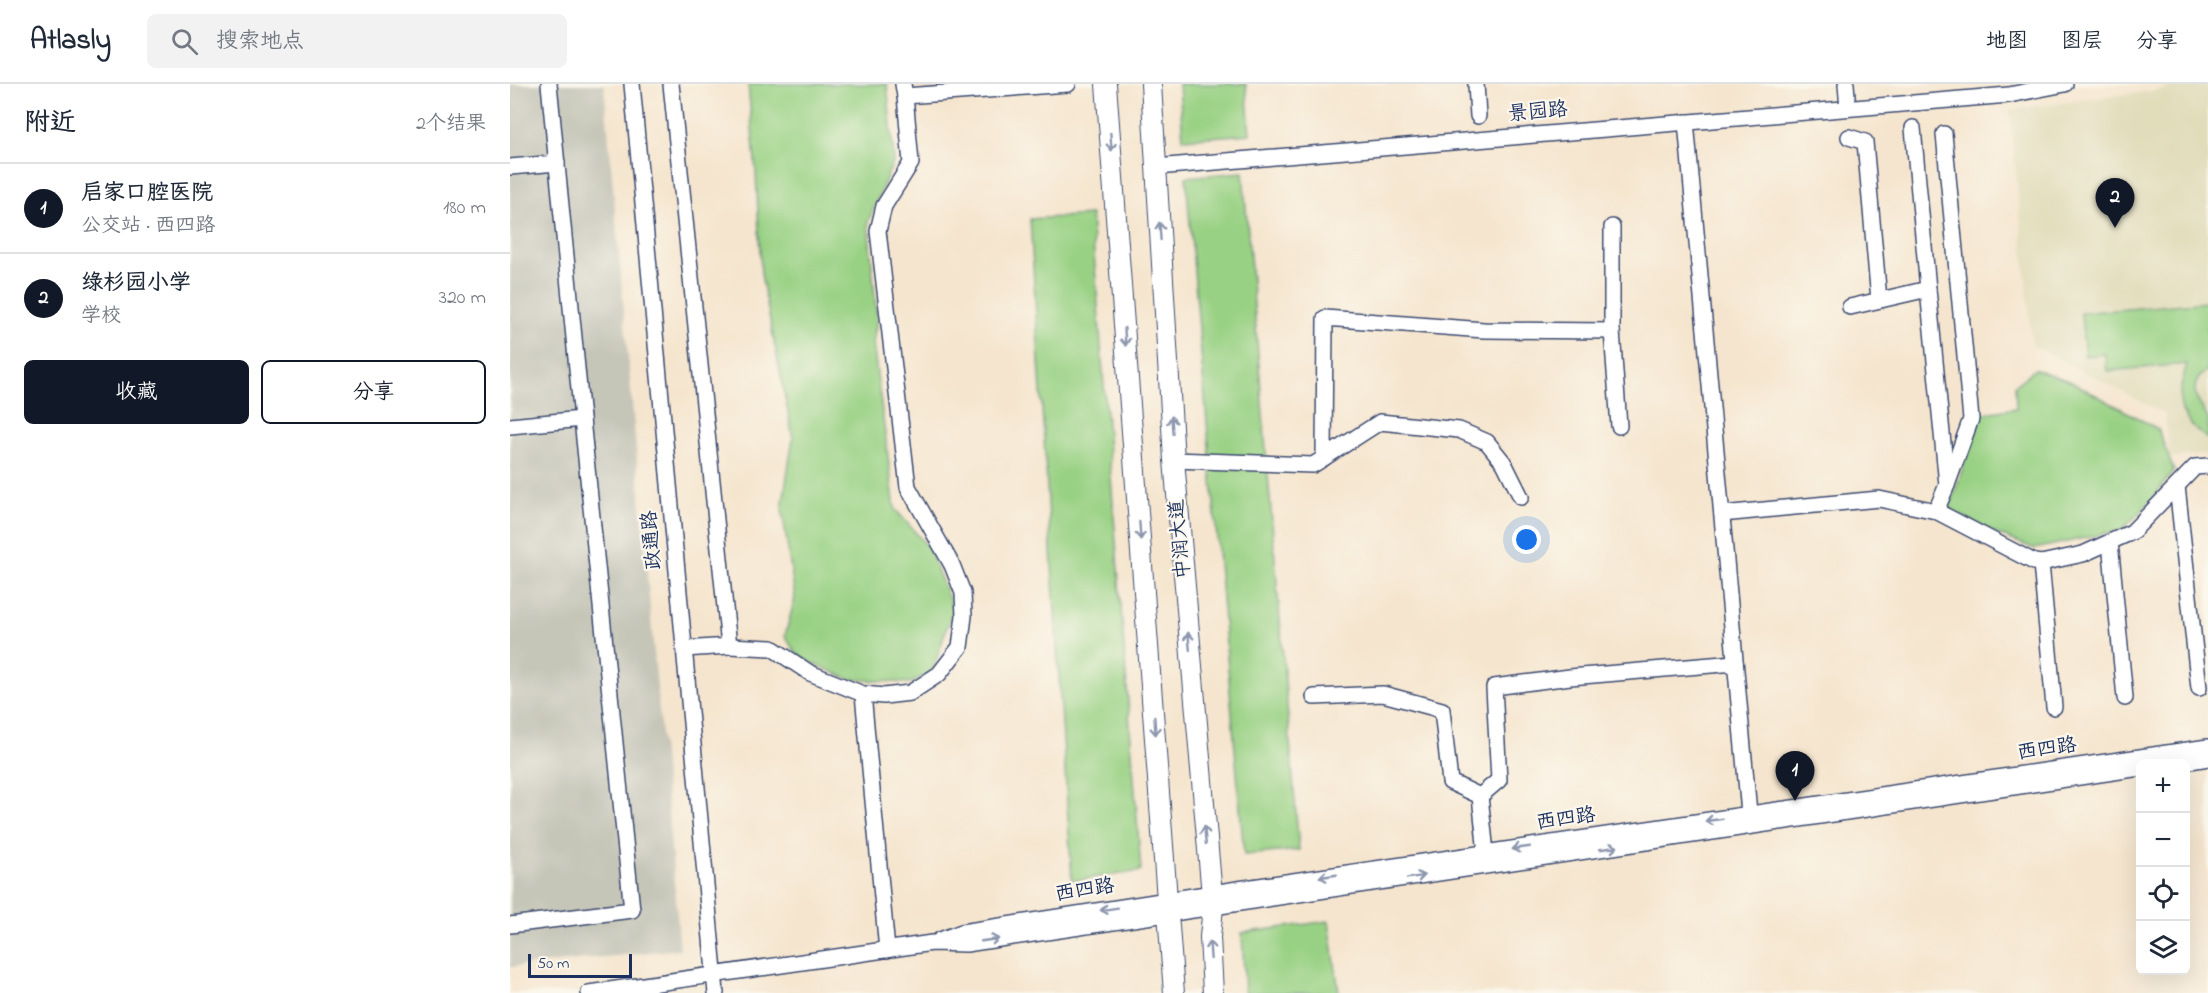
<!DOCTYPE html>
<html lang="zh">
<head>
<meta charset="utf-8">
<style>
  :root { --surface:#fff; --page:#f2f2f3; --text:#1f2937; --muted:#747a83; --line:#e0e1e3; --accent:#111827 }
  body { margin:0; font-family:"Indie Flower","LXGW WenKai TC",sans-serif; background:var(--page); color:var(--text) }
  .controls { position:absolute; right:18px; bottom:18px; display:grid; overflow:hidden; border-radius:9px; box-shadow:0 6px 24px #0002 }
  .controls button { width:54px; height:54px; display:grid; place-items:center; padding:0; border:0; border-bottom:2px solid var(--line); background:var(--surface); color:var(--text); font:30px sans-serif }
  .scale { position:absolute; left:18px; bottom:15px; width:104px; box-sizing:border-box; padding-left:6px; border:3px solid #1b2f5e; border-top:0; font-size:16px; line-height:21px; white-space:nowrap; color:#1b2f5e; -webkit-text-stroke:4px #fbf7ec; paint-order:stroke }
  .you { position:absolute; left:1017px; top:456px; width:21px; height:21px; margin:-15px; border:4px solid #fff; border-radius:50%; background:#1a73e8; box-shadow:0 0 0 9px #1a73e833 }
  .badge { display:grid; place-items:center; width:39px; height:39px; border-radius:50%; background:var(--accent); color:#fff; font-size:20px; font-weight:700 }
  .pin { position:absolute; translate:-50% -50px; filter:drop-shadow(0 2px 3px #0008) }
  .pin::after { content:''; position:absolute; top:32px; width:21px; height:18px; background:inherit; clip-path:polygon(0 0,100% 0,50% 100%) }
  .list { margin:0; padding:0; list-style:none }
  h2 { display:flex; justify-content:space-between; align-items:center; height:78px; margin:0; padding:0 24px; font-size:26px }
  h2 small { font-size:20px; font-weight:400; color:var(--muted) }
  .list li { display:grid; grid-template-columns:39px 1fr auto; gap:18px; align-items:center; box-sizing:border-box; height:90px; padding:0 24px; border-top:2px solid var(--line) }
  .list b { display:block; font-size:22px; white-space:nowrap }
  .list p { margin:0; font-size:20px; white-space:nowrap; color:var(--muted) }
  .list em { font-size:20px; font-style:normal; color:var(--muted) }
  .actions { display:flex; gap:12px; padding:18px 24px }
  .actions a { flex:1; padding:14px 0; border:2px solid var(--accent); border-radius:9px; text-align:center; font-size:21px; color:var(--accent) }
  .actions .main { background:var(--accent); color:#fff }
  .icon { flex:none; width:33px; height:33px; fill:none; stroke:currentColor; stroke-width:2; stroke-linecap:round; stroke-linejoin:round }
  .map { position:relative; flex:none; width:1698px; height:909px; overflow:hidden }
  header { display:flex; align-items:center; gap:36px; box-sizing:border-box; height:84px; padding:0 30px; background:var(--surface); border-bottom:2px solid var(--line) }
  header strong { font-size:28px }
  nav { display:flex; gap:33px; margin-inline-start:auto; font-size:21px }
  .search { width:420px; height:54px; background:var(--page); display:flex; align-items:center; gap:15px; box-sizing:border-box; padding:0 21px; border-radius:9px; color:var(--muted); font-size:22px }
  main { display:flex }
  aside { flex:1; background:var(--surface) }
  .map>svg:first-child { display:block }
</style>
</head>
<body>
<header>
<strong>Atlasly</strong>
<div class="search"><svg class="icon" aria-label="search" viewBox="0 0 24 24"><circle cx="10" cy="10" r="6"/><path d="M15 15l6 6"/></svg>搜索地点</div>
<nav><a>地图</a><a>图层</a><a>分享</a></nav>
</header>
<main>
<aside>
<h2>附近<small>2个结果</small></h2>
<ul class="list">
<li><span class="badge">1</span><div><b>启家口腔医院</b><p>公交站 · 西四路</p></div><em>180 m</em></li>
<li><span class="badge">2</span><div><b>绿杉园小学</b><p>学校</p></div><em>320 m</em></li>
</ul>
<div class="actions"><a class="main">收藏</a><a>分享</a></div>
</aside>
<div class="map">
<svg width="1698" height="909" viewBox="0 0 1698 909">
  <rect width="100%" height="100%" fill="#fbf7ec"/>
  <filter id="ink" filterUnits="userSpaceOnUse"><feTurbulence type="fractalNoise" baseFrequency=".0167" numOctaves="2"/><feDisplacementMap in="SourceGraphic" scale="12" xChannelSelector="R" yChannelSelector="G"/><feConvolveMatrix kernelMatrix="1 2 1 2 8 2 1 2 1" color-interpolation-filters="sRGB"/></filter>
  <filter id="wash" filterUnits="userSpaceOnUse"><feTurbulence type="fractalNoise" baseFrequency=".008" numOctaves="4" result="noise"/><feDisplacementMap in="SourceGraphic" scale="24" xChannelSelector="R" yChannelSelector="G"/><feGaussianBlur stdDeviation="1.35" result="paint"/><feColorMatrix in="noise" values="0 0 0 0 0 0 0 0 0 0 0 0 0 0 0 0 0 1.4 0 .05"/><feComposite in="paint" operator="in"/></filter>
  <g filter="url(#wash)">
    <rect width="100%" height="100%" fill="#f5e5ce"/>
    <path fill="#e1dcba" d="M1661,0H1698V370L1659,374L1655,330L1522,261L1500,26L1656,5Z"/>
    <path fill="#c5c5b8" d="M0,0H94L170,865L0,883Z"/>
    <g fill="#99d184" stroke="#5a8071" stroke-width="1.5">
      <path d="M238,0H377L384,76L358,138L367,235L363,259L385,425L418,463L443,525L422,588L400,599L339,595L298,577L285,568L275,552L285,514L272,425L283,354L251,190L246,88Z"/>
      <path d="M669,0H736L740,50L673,55Z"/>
      <path d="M733,88L789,766L734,771L676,93Z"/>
      <path d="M581,131L631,787L562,797L520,135Z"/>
      <path d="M1698,218V285C1673,304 1690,317 1698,335C1698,340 1698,350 1698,355C1665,332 1666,316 1677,280L1597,287L1595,270L1575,272L1571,229Z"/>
      <path d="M1525,285L1562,298L1648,345L1664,387L1633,426L1611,446L1525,465L1485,449L1439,425L1471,330L1506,324L1505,301Z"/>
      <path d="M819,837L829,909H735L732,849Z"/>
    </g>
  </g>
  <g filter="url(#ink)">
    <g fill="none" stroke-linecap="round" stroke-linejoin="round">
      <defs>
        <g id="minor">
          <path d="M39,0L72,335"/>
          <path d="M122,0L206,909"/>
          <path d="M161,0L219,562L174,565"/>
          <path d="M393,0L395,12L558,0"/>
          <path d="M966,0L968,32"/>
          <path d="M1336,0L1338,24"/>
          <path d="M1176,38L1240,740"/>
          <path d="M1403,44L1418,205"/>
          <path d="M1434,50L1461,335L1437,401"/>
          <path d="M1339,53L1355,58L1369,216"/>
          <path d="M0,83L47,79"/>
          <path d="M646,83L1499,11L1555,0"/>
          <path d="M1102,143V247L1109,342"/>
          <path d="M1340,223L1418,205L1437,401L1426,427"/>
          <path d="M0,342L72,335L122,826L0,841"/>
          <path d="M814,374L815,234L974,246L1102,247"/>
          <path d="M664,376L803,381L870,338L949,346L977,358L994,379L1011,413"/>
          <path d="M1667,402L1689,604"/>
          <path d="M1212,430L1369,415L1426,427L1524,478L1531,479L1573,470L1622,448L1685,383L1698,382"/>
          <path d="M1600,458L1615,614"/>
          <path d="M1531,479L1544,623"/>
          <path d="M219,562L262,564L300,589L353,610L374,612L400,609L429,590L450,563L454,532L453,509L442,481L398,403L368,147L374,122L401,79L395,12"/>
          <path d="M353,610L377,866"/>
          <path d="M804,613L873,610L932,626L940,698L970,712L977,779"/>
          <path d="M1662,680L1698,674"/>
          <path d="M970,712L989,696L984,603L1060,593L1225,579"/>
          <path d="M430,856L452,848L728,805L1698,663"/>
          <path d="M79,909L422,859L456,860L1630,684"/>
        </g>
        <g id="major">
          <path d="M596,0L664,909"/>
          <path d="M641,0L664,376L703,823L700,853L703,909"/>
        </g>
      </defs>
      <use href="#minor" stroke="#3c4a6f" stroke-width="18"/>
      <use href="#major" stroke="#3c4a6f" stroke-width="22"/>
      <use href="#minor" stroke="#fff" stroke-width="15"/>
      <use href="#major" stroke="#fff" stroke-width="20"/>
    </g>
    <defs><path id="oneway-shaft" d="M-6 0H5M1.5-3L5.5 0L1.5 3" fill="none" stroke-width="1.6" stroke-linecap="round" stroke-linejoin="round" transform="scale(1.5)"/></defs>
    <g stroke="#8d97ae">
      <use href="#oneway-shaft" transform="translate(601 58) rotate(86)"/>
      <use href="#oneway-shaft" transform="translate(650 147) rotate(-94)"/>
      <use href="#oneway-shaft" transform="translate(615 253) rotate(86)"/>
      <use href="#oneway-shaft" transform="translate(662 341) rotate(-94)"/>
      <use href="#oneway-shaft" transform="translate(630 447) rotate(86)"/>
      <use href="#oneway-shaft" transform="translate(679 557) rotate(-95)"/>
      <use href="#oneway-shaft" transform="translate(645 642) rotate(86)"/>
      <use href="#oneway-shaft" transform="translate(1204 736) rotate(172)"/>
      <use href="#oneway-shaft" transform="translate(695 751) rotate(-95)"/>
      <use href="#oneway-shaft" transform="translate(1011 764) rotate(172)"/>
      <use href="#oneway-shaft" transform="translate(1099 764) rotate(-8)"/>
      <use href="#oneway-shaft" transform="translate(818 792) rotate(172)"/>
      <use href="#oneway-shaft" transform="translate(906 793) rotate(-9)"/>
      <use href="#oneway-shaft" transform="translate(599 825) rotate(171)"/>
      <use href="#oneway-shaft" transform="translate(480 856) rotate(-8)"/>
      <use href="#oneway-shaft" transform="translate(700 866) rotate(-94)"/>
    </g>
  </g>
  <g text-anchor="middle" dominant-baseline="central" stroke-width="4.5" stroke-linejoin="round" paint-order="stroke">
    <g font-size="20" fill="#1b2f5e" stroke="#fbf7ec">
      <text transform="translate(1028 29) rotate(-5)">景园路</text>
      <text transform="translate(671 455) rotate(-95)">中润大道</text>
      <text transform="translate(143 456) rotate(-95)">政通路</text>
      <text transform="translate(1537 666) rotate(-8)">西四路</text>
      <text transform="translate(1056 736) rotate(-8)">西四路</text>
      <text transform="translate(575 807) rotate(-9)">西四路</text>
    </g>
  </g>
</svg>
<div class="controls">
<button>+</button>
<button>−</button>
<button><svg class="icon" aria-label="locate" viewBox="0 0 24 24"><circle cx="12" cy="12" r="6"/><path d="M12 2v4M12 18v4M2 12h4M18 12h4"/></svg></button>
<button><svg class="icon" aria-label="layers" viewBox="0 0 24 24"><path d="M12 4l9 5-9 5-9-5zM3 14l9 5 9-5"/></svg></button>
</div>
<div class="scale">50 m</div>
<div class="you"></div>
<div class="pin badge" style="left:1285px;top:717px">1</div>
<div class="pin badge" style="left:1605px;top:144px">2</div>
</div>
</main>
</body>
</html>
